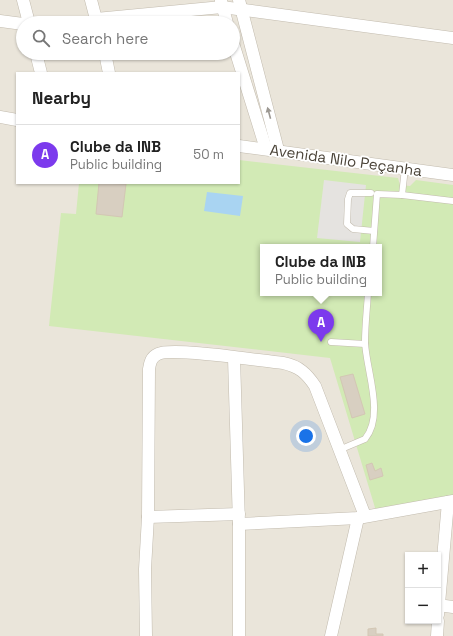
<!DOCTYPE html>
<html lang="en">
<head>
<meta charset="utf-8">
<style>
  :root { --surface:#fff; --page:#f2f2f2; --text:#222; --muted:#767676; --line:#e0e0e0; --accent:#7c3aed }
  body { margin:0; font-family:"Space Grotesk",sans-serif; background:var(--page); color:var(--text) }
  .controls { position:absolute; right:12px; bottom:12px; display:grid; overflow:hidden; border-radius:0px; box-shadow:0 1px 3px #0004 }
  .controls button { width:36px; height:36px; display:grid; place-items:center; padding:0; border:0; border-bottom:1px solid var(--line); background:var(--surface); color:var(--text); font:20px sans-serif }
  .you { position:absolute; left:306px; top:436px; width:14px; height:14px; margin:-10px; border:3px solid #fff; border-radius:50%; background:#1a73e8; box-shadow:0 0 0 6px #1a73e833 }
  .badge { display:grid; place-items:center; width:26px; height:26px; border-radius:50%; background:var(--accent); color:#fff; font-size:13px; font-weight:700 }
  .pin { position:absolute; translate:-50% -33px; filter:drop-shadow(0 1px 2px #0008) }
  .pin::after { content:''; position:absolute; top:21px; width:14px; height:12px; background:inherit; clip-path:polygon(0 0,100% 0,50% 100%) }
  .popup { position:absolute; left:260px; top:244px; width:122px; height:52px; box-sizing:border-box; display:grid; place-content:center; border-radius:0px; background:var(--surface); filter:drop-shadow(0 1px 3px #0005); font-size:13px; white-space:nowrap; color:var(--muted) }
  .popup b { font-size:15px; color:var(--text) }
  .popup::after { content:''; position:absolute; left:50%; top:100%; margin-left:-8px; border:8px solid transparent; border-top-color:var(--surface) }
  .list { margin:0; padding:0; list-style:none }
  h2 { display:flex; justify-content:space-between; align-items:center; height:52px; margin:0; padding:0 16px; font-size:17px }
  h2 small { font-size:13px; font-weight:400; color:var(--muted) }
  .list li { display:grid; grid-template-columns:26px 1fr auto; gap:12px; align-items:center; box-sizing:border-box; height:60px; padding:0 16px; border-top:1px solid var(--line) }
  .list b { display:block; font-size:15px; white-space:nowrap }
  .list p { margin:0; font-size:13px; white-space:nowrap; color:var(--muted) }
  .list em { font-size:13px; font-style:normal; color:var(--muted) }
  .icon { flex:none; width:22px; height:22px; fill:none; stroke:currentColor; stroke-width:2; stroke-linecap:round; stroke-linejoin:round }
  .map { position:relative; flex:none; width:453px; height:636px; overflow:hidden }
  .search { position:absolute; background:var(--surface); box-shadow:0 1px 3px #0004; left:16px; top:16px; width:224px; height:44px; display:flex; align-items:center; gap:10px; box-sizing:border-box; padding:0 14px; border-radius:22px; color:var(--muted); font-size:15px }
  .panel { position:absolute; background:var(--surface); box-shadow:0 1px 3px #0004; left:16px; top:72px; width:224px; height:112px; border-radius:0px }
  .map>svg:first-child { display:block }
</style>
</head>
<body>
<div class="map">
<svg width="453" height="636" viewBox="0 0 453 636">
  <rect width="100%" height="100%" fill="#f6f3ec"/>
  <path fill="#eae5da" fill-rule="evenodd" d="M0,0H453V636H0ZM23,23H233V53H23ZM17,73H239V183H17ZM263,247H379V293H263ZM408,555H438V621H408Z"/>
  <path fill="#d2eab5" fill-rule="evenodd" d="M239,160L398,178L400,185L410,186L416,180L453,185V497L376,511L330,358L49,326L61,213L76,214L79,183H239ZM263,247H379V293H263Z"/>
  <path fill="#e5e3e0" d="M324,180L366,185L360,242L317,238Z"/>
  <path fill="#a9d4f2" d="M207,192L243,196L240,216L204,211Z"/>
  <g fill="#d8cfc1" stroke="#d3c7b4">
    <path d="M99,183L126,184L122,217L96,214Z"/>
    <path d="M353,374L365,414L352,418L340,377Z"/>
    <path d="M372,463L375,471L381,468L383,476L370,480L366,465Z"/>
    <path d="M376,628V634H383V636H368V629Z"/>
  </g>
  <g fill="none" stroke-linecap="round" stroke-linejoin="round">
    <defs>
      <g id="lane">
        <path d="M371,193H350L348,199L347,224L353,229L374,231"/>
        <path d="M402,195L453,201"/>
        <path d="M373,247L377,194L402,195L405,168"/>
        <path d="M331,342L365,344"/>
        <path d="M339,450L365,439C385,415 366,370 365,342C365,326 367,309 368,293"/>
      </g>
      <g id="street">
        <path d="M23,0L29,23"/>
        <path d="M91,0L97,23"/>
        <path d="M239,0L278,150"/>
        <path d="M221,1L227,23"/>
        <path d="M96,19L222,7L453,38"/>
        <path d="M0,21L23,24"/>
        <path d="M233,43L266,149"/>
        <path d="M36,53L41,73"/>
        <path d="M105,53L109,73"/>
        <path d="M0,117L17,120"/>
        <path d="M239,146L453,175"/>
        <path d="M234,358L239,524V636"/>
        <path d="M148,517L239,514"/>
        <path d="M239,524L358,518L453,501"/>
        <path d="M438,605L453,607"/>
        <path d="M438,615L448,502"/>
        <path d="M146,636L145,569L148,517L149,369C150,363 151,357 158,354C173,347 261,361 283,363C299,366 307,374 315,386L365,516"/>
        <path d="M331,636L358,518"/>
        <path d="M437,636L438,621"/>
      </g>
    </defs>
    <use href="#lane" stroke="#c2bbae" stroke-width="7"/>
    <use href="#street" stroke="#c2bbae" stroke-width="13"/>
    <use href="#lane" stroke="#fff" stroke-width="6"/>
    <use href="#street" stroke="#fff" stroke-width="12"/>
  </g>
  <defs><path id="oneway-solid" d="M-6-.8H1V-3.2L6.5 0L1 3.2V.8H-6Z"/></defs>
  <use fill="#9c9892" href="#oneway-solid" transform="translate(269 113) rotate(-105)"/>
  <g text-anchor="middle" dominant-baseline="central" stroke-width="3.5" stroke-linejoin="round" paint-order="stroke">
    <g font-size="15" fill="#4b4439" stroke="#fff">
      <text transform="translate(346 160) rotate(8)">Avenida Nilo Peçanha</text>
    </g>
  </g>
</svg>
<div class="controls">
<button>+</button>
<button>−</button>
</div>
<div class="you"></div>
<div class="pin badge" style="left:321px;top:342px">A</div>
<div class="popup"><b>Clube da INB</b>Public building</div>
<div class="search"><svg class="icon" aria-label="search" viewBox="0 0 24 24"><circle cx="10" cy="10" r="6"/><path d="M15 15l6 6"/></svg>Search here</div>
<section class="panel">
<h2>Nearby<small></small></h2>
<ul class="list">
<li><span class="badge">A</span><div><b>Clube da INB</b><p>Public building</p></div><em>50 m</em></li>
</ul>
</section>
</div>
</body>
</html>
